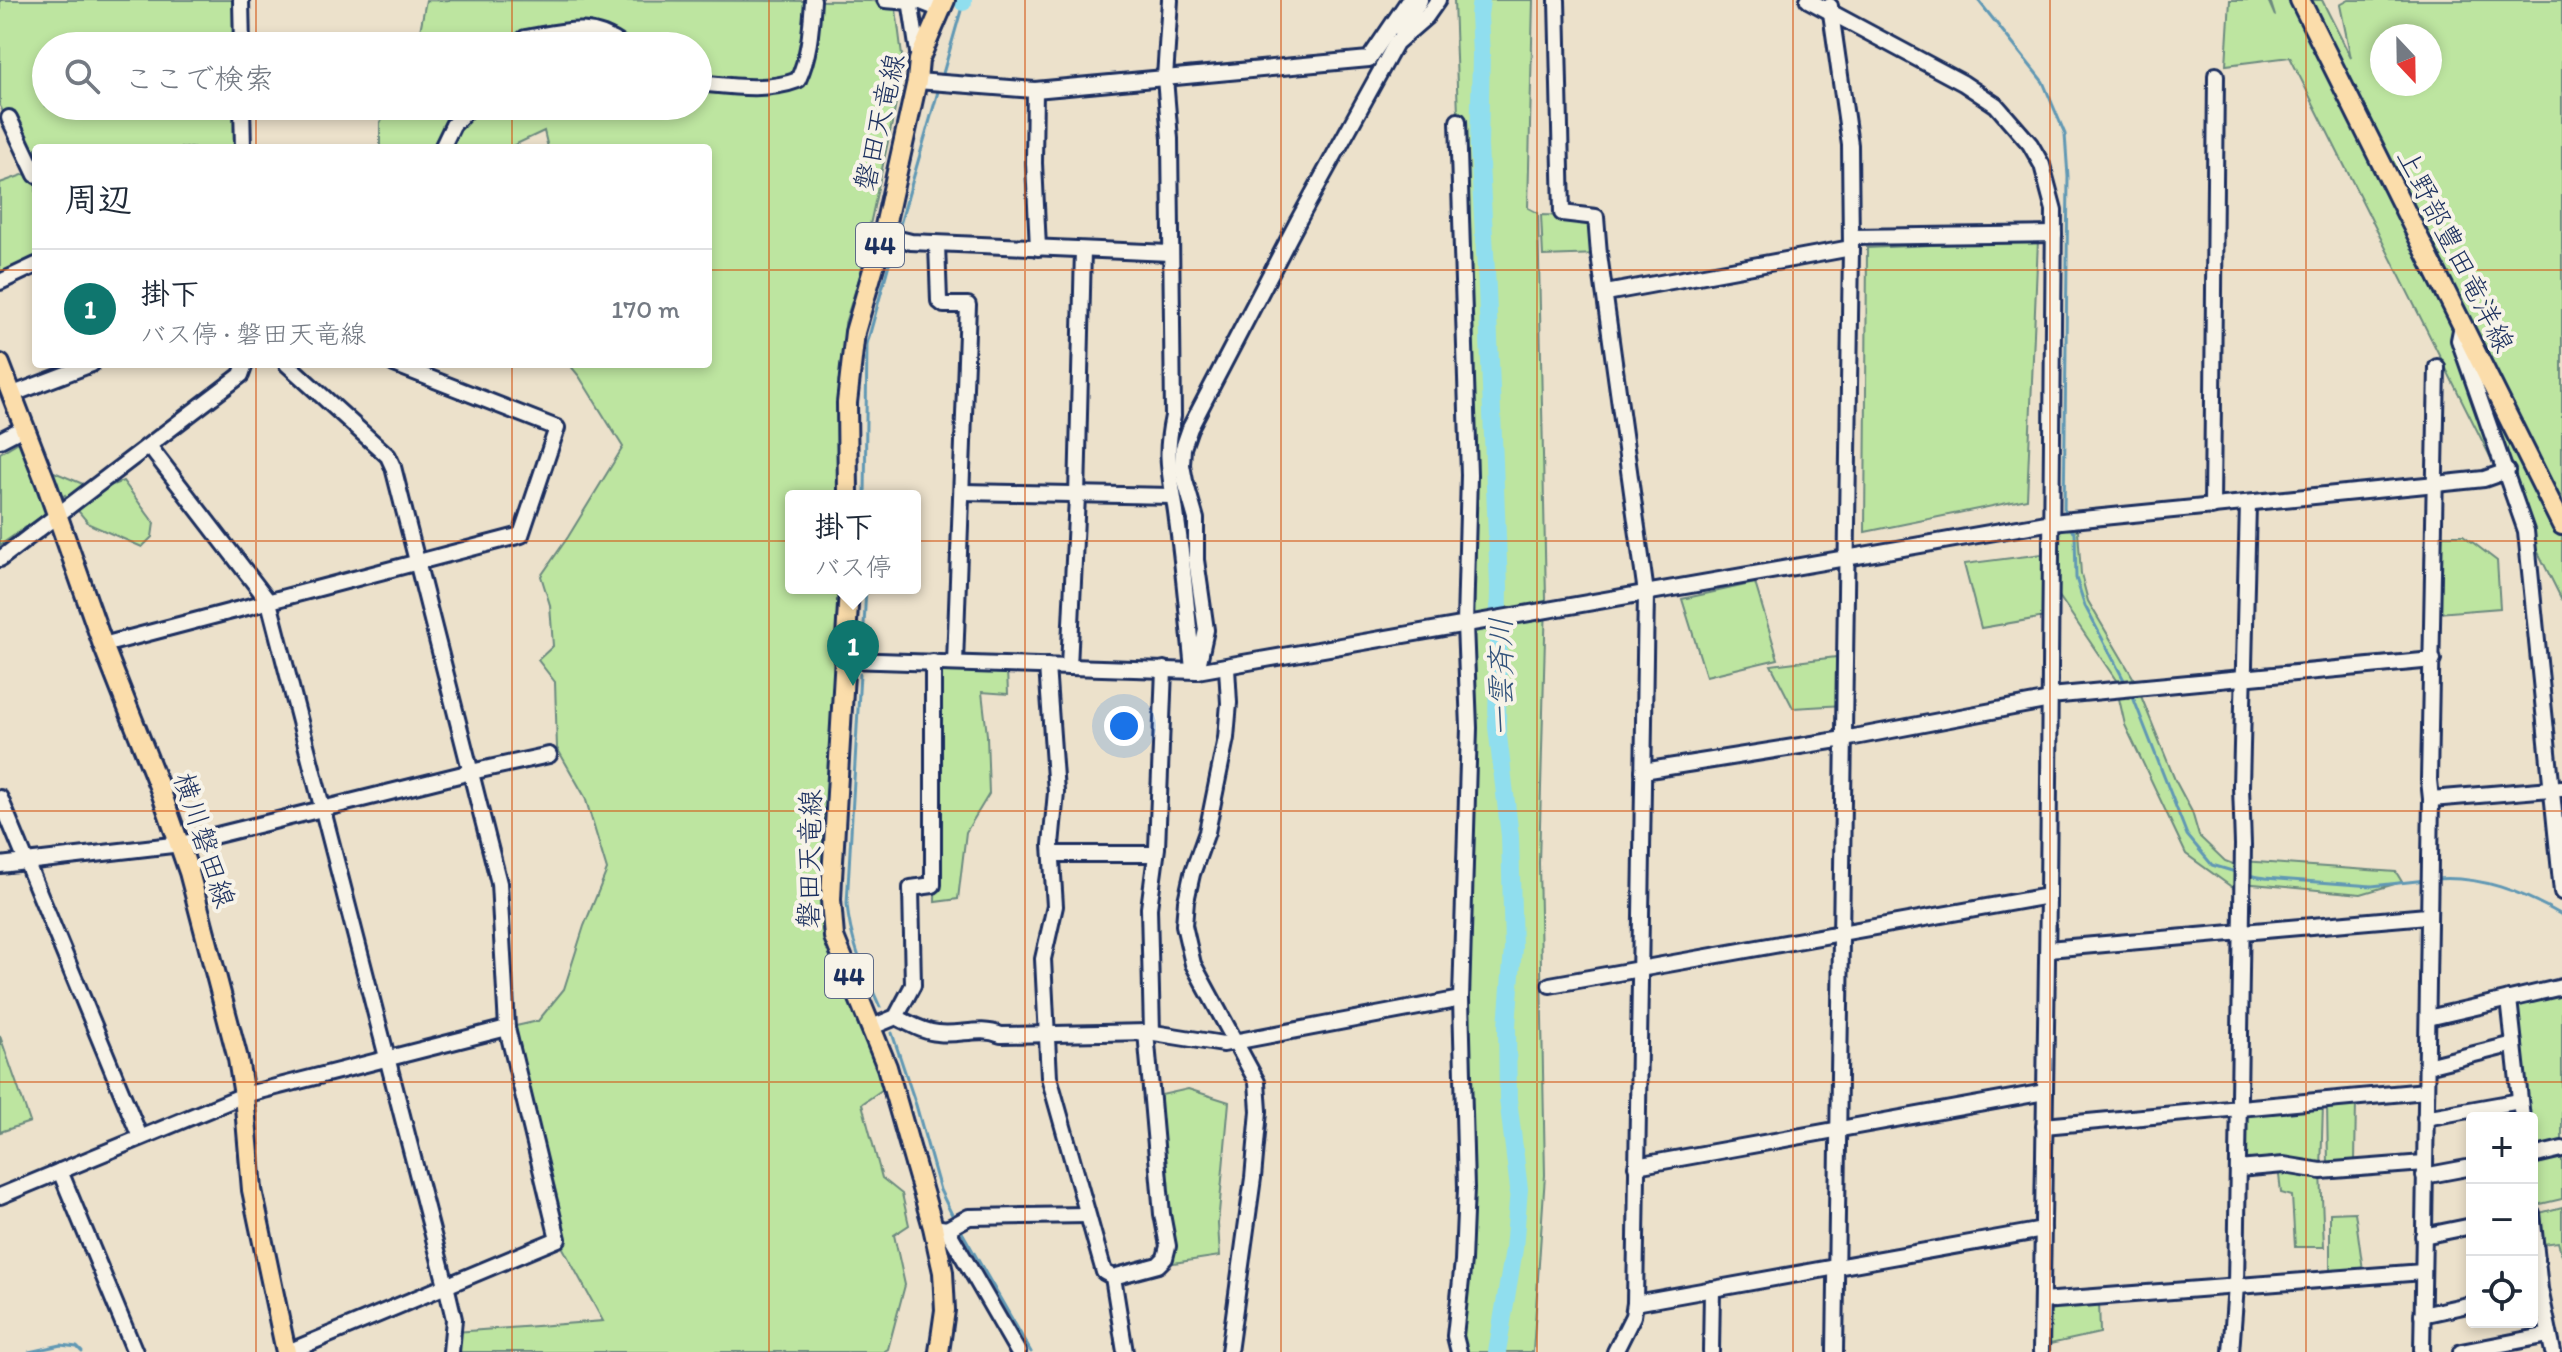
<!DOCTYPE html>
<html lang="ja">
<head>
<meta charset="utf-8">
<style>
  :root { --surface:#fff; --page:#f6f6f7; --text:#1f2937; --muted:#747a83; --line:#e0e1e3; --accent:#0f766e }
  body { margin:0; font-family:Itim,"Klee One",sans-serif; background:var(--page); color:var(--text) }
  .controls { position:absolute; right:24px; bottom:24px; display:grid; overflow:hidden; border-radius:8px; box-shadow:0 4px 12px #0003 }
  .controls button { width:72px; height:72px; display:grid; place-items:center; padding:0; border:0; border-bottom:2px solid var(--line); background:var(--surface); color:var(--text); font:40px sans-serif }
  .compass { position:absolute; left:2370px; top:24px; width:72px; height:72px; border-radius:50%; background:var(--surface); box-shadow:0 4px 12px #0003; rotate:158deg }
  .you { position:absolute; left:1124px; top:726px; width:28px; height:28px; margin:-20px; border:6px solid #fff; border-radius:50%; background:#1a73e8; box-shadow:0 0 0 12px #1a73e833 }
  .badge { display:grid; place-items:center; width:52px; height:52px; border-radius:50%; background:var(--accent); color:#fff; font-size:26px; font-weight:700 }
  .pin { position:absolute; translate:-50% -66px; filter:drop-shadow(0 2px 4px #0008) }
  .pin::after { content:''; position:absolute; top:42px; width:28px; height:24px; background:inherit; clip-path:polygon(0 0,100% 0,50% 100%) }
  .popup { position:absolute; left:785px; top:490px; width:136px; height:104px; box-sizing:border-box; display:grid; place-content:center; border-radius:8px; background:var(--surface); filter:drop-shadow(0 2px 6px #0005); font-size:26px; white-space:nowrap; color:var(--muted) }
  .popup b { font-size:30px; color:var(--text) }
  .popup::after { content:''; position:absolute; left:50%; top:100%; margin-left:-16px; border:16px solid transparent; border-top-color:var(--surface) }
  .list { margin:0; padding:0; list-style:none }
  h2 { display:flex; justify-content:space-between; align-items:center; height:104px; margin:0; padding:0 32px; font-size:34px }
  h2 small { font-size:26px; font-weight:400; color:var(--muted) }
  .list li { display:grid; grid-template-columns:52px 1fr auto; gap:24px; align-items:center; box-sizing:border-box; height:120px; padding:0 32px; border-top:2px solid var(--line) }
  .list b { display:block; font-size:30px; white-space:nowrap }
  .list p { margin:0; font-size:26px; white-space:nowrap; color:var(--muted) }
  .list em { font-size:26px; font-style:normal; color:var(--muted) }
  .icon { flex:none; width:44px; height:44px; fill:none; stroke:currentColor; stroke-width:2; stroke-linecap:round; stroke-linejoin:round }
  .map { position:relative; flex:none; width:2562px; height:1352px; overflow:hidden }
  .search { position:absolute; background:var(--surface); box-shadow:0 4px 12px #0003; left:32px; top:32px; width:680px; height:88px; display:flex; align-items:center; gap:20px; box-sizing:border-box; padding:0 28px; border-radius:44px; color:var(--muted); font-size:30px }
  .panel { position:absolute; background:var(--surface); box-shadow:0 4px 12px #0003; left:32px; top:144px; width:680px; height:224px; border-radius:8px }
  .map>svg:first-child { display:block }
</style>
</head>
<body>
<div class="map">
<svg width="2562" height="1352" viewBox="0 0 2562 1352">
  <rect width="100%" height="100%" fill="#ece1cb"/>
  <filter id="ink" filterUnits="userSpaceOnUse"><feTurbulence type="fractalNoise" baseFrequency=".0125" numOctaves="2"/><feDisplacementMap in="SourceGraphic" scale="16" xChannelSelector="R" yChannelSelector="G"/><feConvolveMatrix kernelMatrix="1 2 1 2 8 2 1 2 1" color-interpolation-filters="sRGB"/></filter>
  <g filter="url(#ink)">
    <g fill="#bde5a0" stroke="#6c8a7f" stroke-width="2" fill-rule="evenodd">
      <path d="M0,0H241L242,46H46V106H242L243,148H36V260L0,278V183L34,171L0,106Z"/>
      <path d="M426,0L895,1L902,56L895,109L870,225L866,257L845,323L841,422V496H791V588H839L822,930L859,1013L886,1087L862,1104L882,1178L902,1194L909,1225L894,1235L905,1285L888,1349L883,1352H453L455,1332L603,1321L558,1239L507,1028L538,1021L564,989L584,926L607,870L585,797L557,748L555,682L538,660L553,646L550,605L541,576L568,537L623,447L579,376L569,364H708V148H548L544,131L508,148H380V123L388,106H698V46H417Z"/>
      <path d="M1454,0H1533L1528,208L1538,213L1546,599L1539,863L1545,1175L1533,1352H1459L1463,918V260Z"/>
      <path d="M2230,0H2268L2275,16L2270,0H2322L2351,58L2340,5L2349,0H2562V600L2290,57L2226,65ZM2382,36H2430V84H2382Z"/>
      <path d="M1541,215L1596,217L1599,254L1543,256Z"/>
      <path d="M2038,240L2027,499L1865,532L1867,248Z"/>
      <path d="M22,440L49,470L83,484L102,489L123,481L154,523L152,537L142,547L89,524L65,495L42,516L0,545V453Z"/>
      <path d="M2059,527L2078,530L2081,574L2088,601L2134,679L2132,684L2122,689L2057,593Z"/>
      <path d="M2435,535H2463L2497,561L2500,608L2438,613Z"/>
      <path d="M2051,553V616L1981,628L1964,564Z"/>
      <path d="M1755,583L1778,659L1706,676L1682,599Z"/>
      <path d="M1845,656L1844,705L1793,708L1771,665Z"/>
      <path d="M938,669L1007,670L1008,694L982,692L987,735L989,794L966,832L958,899L935,902Z"/>
      <path d="M2118,694L2141,696L2175,780L2192,812L2199,836L2225,861L2233,864L2236,882L2233,888L2186,854L2125,725Z"/>
      <path d="M2243,861L2396,872L2402,882L2361,894L2242,883Z"/>
      <path d="M2562,989V1199L2532,1206V1118H2522L2509,999Z"/>
      <path d="M0,1036L30,1122L0,1132Z"/>
      <path d="M1188,1089L1229,1102L1218,1224L1220,1256L1173,1263L1157,1096Z"/>
      <path d="M2356,1101L2355,1162L2328,1165L2327,1104Z"/>
      <path d="M2323,1105L2321,1171L2324,1247H2295L2292,1196L2281,1193L2278,1166L2238,1169L2239,1111Z"/>
      <path d="M2562,1207V1256L2558,1242L2535,1245L2532,1215Z"/>
      <path d="M2355,1212L2363,1270L2330,1273V1213Z"/>
      <path d="M2099,1300L2100,1333L2050,1344L2049,1305Z"/>
    </g>
    <g fill="none" stroke-linecap="round" stroke-linejoin="round">
      <g stroke="#6198b4" stroke-width="3">
        <path d="M1978,0L2043,82L2065,134L2068,177L2064,515"/>
        <path d="M942,77L964,0"/>
        <path d="M897,235L939,88"/>
        <path d="M865,496L867,344L895,242"/>
        <path d="M2066,525L2075,533L2076,578L2085,606L2125,682"/>
        <path d="M863,644L866,588"/>
        <path d="M860,674L847,904C850,942 865,973 880,1007"/>
        <path d="M2131,692L2187,835L2212,865L2239,873"/>
        <path d="M2247,875L2265,878L2372,886L2426,880"/>
        <path d="M2434,879C2480,875 2522,892 2562,915"/>
        <path d="M892,1033L916,1105L940,1190L955,1221"/>
        <path d="M959,1227L1031,1352"/>
        <path d="M29,1352L61,1345L77,1347L82,1352"/>
      </g>
      <g stroke="#90deee" stroke-width="18">
        <path d="M1481,0L1479,15L1481,55L1479,146L1487,288L1499,586L1497,727L1510,836L1513,948L1507,1026L1508,1099L1519,1189L1514,1249L1497,1352"/>
        <path d="M963,2V0"/>
      </g>
      <defs>
        <g id="minor">
          <path d="M241,0L242,46"/>
          <path d="M885,0L910,2"/>
          <path d="M910,0L919,59"/>
          <path d="M916,0L941,10"/>
          <path d="M1170,0L1165,78L1170,139L1173,416C1163,462 1172,477 1177,520C1184,570 1188,620 1193,669"/>
          <path d="M1557,0L1562,213L1596,217L1599,254L1646,593L1635,1303L1633,1316L1615,1352"/>
          <path d="M1808,0L1963,83L1996,105L2030,144L2042,165L2054,210L2048,896L2041,1352"/>
          <path d="M1830,6L1850,145L1851,248L1835,1352"/>
          <path d="M1402,32L1420,0"/>
          <path d="M518,46L525,38C562,32 590,21 623,46"/>
          <path d="M917,81L1035,90L1369,59L1409,0"/>
          <path d="M698,83C730,86 767,92 798,80C810,54 811,28 813,0"/>
          <path d="M1035,90L1034,163L1038,248"/>
          <path d="M242,106L243,148"/>
          <path d="M9,118L36,175"/>
          <path d="M1458,121L1469,475L1465,624L1469,728L1461,999L1466,1188L1463,1261L1455,1336L1459,1352"/>
          <path d="M442,148L453,125L471,106"/>
          <path d="M883,235L911,242L1170,253"/>
          <path d="M1851,237L2054,234"/>
          <path d="M937,244L939,301L944,305H968L955,663"/>
          <path d="M0,282L36,265"/>
          <path d="M1606,293L1851,248"/>
          <path d="M2462,325L2459,340L2526,531L2562,892"/>
          <path d="M287,364L388,456L393,467L499,883L507,1028L558,1239L288,1352"/>
          <path d="M13,394L92,364"/>
          <path d="M0,440L25,427"/>
          <path d="M149,446L269,602L446,1285L454,1319L451,1352"/>
          <path d="M962,492L1173,496"/>
          <path d="M2212,507L2216,75"/>
          <path d="M0,559L241,375L245,364"/>
          <path d="M103,645L521,535L557,428L394,364"/>
          <path d="M847,660L1197,671L2052,522L2436,484L2484,479L2507,471"/>
          <path d="M1047,666L1056,792L1051,845L1055,906L1043,959L1049,1077L1104,1272L1113,1277L1125,1352"/>
          <path d="M1069,667L1077,496L1083,250"/>
          <path d="M1227,668L1229,703L1226,738L1207,832L1192,874L1186,901L1184,925L1193,964L1257,1082L1259,1111L1253,1178L1229,1352"/>
          <path d="M1197,671L1206,630L1196,560V519L1185,481L1182,465L1183,448L1190,428L1298,221L1396,43L1426,17L1438,0"/>
          <path d="M2050,696L2433,660"/>
          <path d="M1643,771L1844,739L2050,700"/>
          <path d="M0,798L140,1137"/>
          <path d="M2431,799L2562,788"/>
          <path d="M1052,854H1156"/>
          <path d="M0,865L181,844L471,772L549,755"/>
          <path d="M2048,949L2427,916"/>
          <path d="M1550,985L2048,896"/>
          <path d="M2509,999L2522,1118"/>
          <path d="M896,1017C909,1023 923,1032 938,1033C960,1036 980,1026 1001,1035L1148,1032L1223,1044L1461,999"/>
          <path d="M2428,1018L2562,987"/>
          <path d="M872,1027L896,1017L913,985L911,888L933,885V662"/>
          <path d="M1152,1033L1149,908L1157,848L1164,669"/>
          <path d="M2427,1066L2514,1044"/>
          <path d="M2425,1118L2520,1101"/>
          <path d="M2044,1126L2426,1091"/>
          <path d="M2532,1156L2562,1149"/>
          <path d="M1636,1166L2045,1092"/>
          <path d="M2238,1169L2284,1165L2321,1171L2424,1163"/>
          <path d="M60,1171L135,1352"/>
          <path d="M2424,1176L2472,1167"/>
          <path d="M0,1196L244,1095L507,1028"/>
          <path d="M2532,1213L2540,1289L2553,1352"/>
          <path d="M933,1227L947,1229L1018,1352"/>
          <path d="M947,1229L969,1217L1087,1215"/>
          <path d="M2423,1236L2472,1226"/>
          <path d="M1113,1277L1158,1265L1165,1258L1168,1246L1162,1214L1146,1032"/>
          <path d="M2042,1301L2423,1272"/>
          <path d="M1635,1303L2043,1230"/>
          <path d="M2422,1315L2472,1304"/>
          <path d="M1711,1352L1712,1289"/>
          <path d="M2231,1352L2236,1286L2243,845L2241,786L2248,504"/>
          <path d="M2422,1352L2431,799L2429,780L2437,367"/>
          <path d="M2461,1352L2549,1335"/>
        </g>
        <g id="major">
          <path d="M2300,0L2562,525"/>
          <path d="M0,364L46,483L103,645L160,789L189,872L238,1059L244,1095L252,1190L286,1352"/>
          <path d="M848,496L847,403L855,332L883,235L917,81L919,60L945,0"/>
          <path d="M849,588L832,878L831,900L834,937L887,1067L933,1227L943,1272L945,1310L939,1352"/>
        </g>
      </defs>
      <use href="#minor" stroke="#1b2f5e" stroke-width="20"/>
      <use href="#major" stroke="#1b2f5e" stroke-width="24"/>
      <use href="#minor" stroke="#f7f3e8" stroke-width="14"/>
      <use href="#major" stroke="#fbddab" stroke-width="18"/>
    </g>
  </g>
  <path fill="none" stroke="#d45514" stroke-width="2" stroke-opacity="0.55" d="M256,0V46M512,0V46M769,0V1352M1025,0V1352M1281,0V1352M1537,0V1352M1793,0V1352M2050,0V1352M2306,0V1352M256,106V148M512,106V148M0,270H36M708,270H2562M256,364V1352M512,364V1352M0,541H2562M0,811H2562M0,1082H2562"/>
  <g text-anchor="middle" dominant-baseline="central" stroke-width="8" stroke-linejoin="round" paint-order="stroke">
    <g fill="#f7f3e8" stroke="#5d6a87" stroke-width="2">
      <rect x="856" y="223" width="48" height="44" rx="6"/>
      <rect x="825" y="954" width="48" height="44" rx="6"/>
    </g>
    <g font-size="26" font-weight="bold" fill="#1b2f5e">
      <text x="880" y="245">44</text>
      <text x="849" y="976">44</text>
    </g>
    <g font-size="28" fill="#1b2f5e" stroke="#f7f3e8">
      <text transform="translate(879 122) rotate(-77)">磐田天竜線</text>
      <text transform="translate(2456 250) rotate(63)">上野部豊田竜洋線</text>
      <text transform="translate(205 840) rotate(72)">横川磐田線</text>
      <text transform="translate(809 859) rotate(-89)">磐田天竜線</text>
    </g>
    <g font-size="30" font-style="italic" fill="#32527b" stroke="#f7f3e8">
      <text transform="translate(1500 677) rotate(-90)">一雲斉川</text>
    </g>
  </g>
</svg>
<div class="controls">
<button>+</button>
<button>−</button>
<button><svg class="icon" aria-label="locate" viewBox="0 0 24 24"><circle cx="12" cy="12" r="6"/><path d="M12 2v4M12 18v4M2 12h4M18 12h4"/></svg></button>
</div>
<svg class="compass" viewBox="-18 -18 36 36"><path d="M0-13l5 13h-10z" fill="#e53935"/><path d="M0 13l5-13h-10z" fill="#747a83"/></svg>
<div class="you"></div>
<div class="pin badge" style="left:853px;top:686px">1</div>
<div class="popup"><b>掛下</b>バス停</div>
<div class="search"><svg class="icon" aria-label="search" viewBox="0 0 24 24"><circle cx="10" cy="10" r="6"/><path d="M15 15l6 6"/></svg>ここで検索</div>
<section class="panel">
<h2>周辺<small></small></h2>
<ul class="list">
<li><span class="badge">1</span><div><b>掛下</b><p>バス停 · 磐田天竜線</p></div><em>170 m</em></li>
</ul>
</section>
</div>
</body>
</html>
